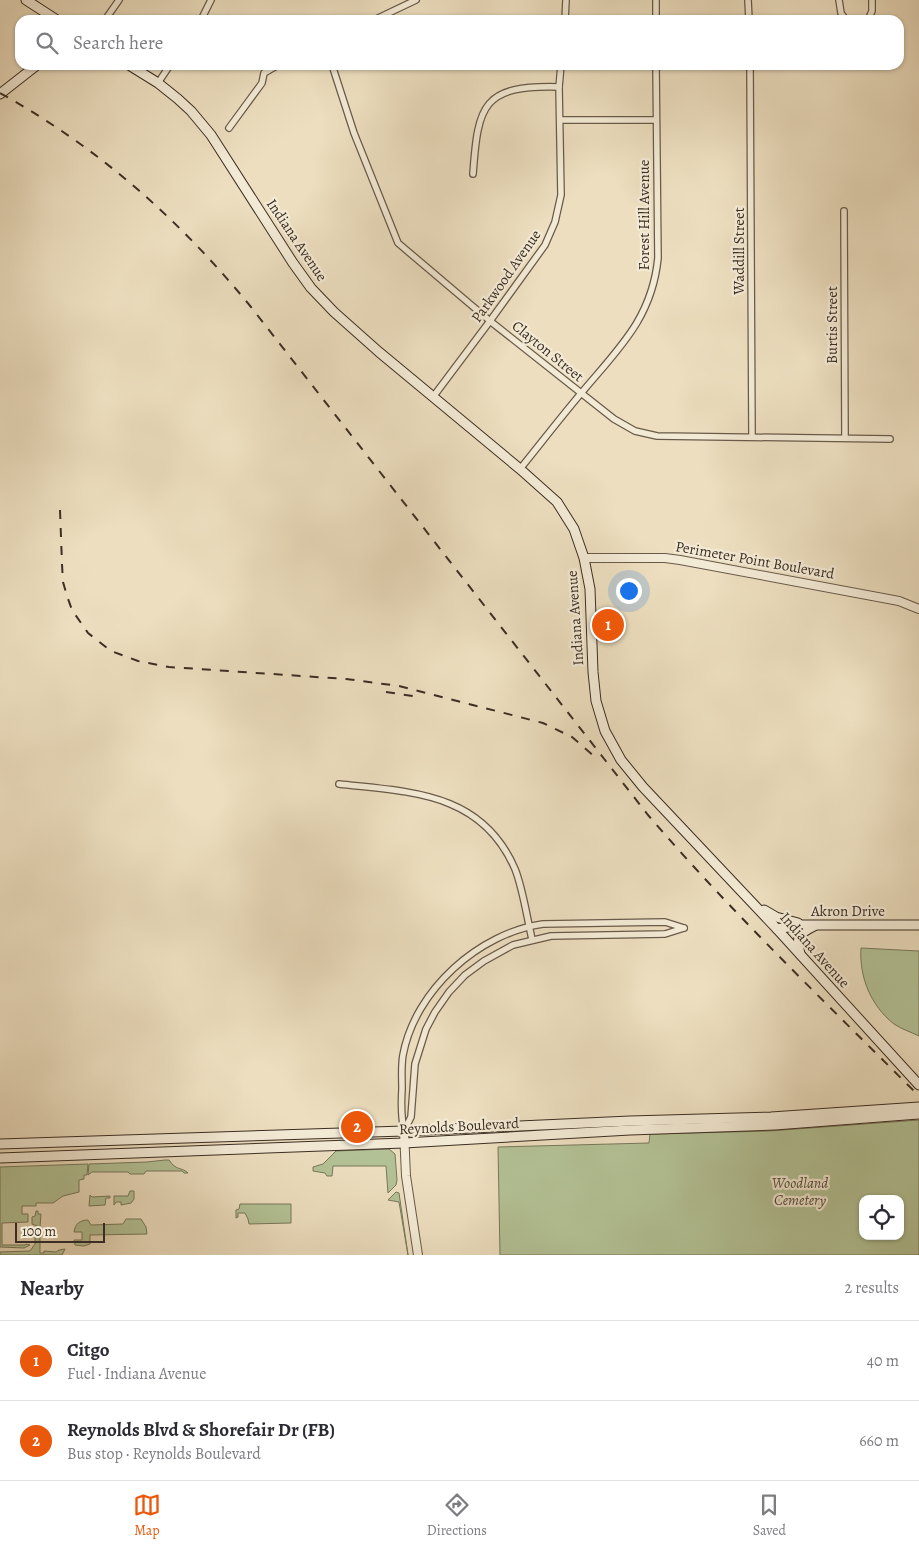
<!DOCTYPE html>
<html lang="en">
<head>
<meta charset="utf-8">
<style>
  :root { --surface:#fff; --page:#f7f7f7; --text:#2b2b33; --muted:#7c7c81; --line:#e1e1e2; --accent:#ea580c }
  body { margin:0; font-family:Alegreya,serif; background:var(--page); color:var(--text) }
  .controls { position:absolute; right:15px; bottom:15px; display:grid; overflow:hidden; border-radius:10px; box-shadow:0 1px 4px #0004 }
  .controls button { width:45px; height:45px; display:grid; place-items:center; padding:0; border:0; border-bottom:1px solid var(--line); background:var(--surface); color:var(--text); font:25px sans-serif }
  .scale { position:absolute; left:15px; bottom:12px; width:90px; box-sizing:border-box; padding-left:5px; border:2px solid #3c2e23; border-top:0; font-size:14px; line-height:18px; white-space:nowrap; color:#3c2e23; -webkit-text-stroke:4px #f3ead5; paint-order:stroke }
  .you { position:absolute; left:628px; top:590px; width:18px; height:18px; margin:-12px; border:4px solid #fff; border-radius:50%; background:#1a73e8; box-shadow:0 0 0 8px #1a73e833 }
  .badge { display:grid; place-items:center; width:32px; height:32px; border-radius:50%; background:var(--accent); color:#fff; font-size:16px; font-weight:700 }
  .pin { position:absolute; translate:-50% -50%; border:2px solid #fff; box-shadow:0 1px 5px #0006 }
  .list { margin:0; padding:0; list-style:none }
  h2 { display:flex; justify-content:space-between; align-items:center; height:65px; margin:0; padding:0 20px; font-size:21px }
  h2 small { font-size:16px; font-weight:400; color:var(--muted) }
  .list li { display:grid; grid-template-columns:32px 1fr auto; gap:15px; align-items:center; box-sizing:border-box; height:80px; padding:0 20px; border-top:1px solid var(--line) }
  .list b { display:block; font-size:19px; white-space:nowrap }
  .list p { margin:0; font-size:16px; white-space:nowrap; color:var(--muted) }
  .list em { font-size:16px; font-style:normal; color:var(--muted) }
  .icon { flex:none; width:28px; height:28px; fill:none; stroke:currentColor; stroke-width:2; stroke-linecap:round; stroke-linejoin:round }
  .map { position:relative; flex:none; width:919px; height:1255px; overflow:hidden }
  .search { position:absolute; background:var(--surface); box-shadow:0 1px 4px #0004; left:15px; right:15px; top:15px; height:55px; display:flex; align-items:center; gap:12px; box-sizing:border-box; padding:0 18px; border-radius:15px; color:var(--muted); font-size:19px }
  .sheet { height:225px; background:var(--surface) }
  nav { display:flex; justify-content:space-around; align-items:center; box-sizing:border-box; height:70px; border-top:1px solid var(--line); background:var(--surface); font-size:14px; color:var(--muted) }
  nav a { display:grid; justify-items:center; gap:2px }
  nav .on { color:var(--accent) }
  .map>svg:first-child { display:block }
</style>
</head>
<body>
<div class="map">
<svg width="919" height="1255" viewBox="0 0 919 1255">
  <rect width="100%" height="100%" fill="#ecdebf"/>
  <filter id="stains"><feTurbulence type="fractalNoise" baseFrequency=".004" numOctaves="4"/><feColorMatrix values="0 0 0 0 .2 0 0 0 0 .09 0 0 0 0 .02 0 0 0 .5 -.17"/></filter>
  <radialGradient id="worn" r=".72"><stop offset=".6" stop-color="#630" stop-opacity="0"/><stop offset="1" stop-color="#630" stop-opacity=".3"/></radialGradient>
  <g fill="#b3c296" stroke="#78785c" fill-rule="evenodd">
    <path d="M861,948L919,951V1036C911,1032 901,1029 894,1024C871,1006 859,977 861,948Z"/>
    <path d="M919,1120V1255H500L498,1147L649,1143L650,1134L769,1131ZM863,1199H900V1236H863Z"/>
    <path d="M389,1149L395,1154L397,1180L396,1185L388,1193L386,1166H333L332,1176H327L325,1173L313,1171V1167L323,1164L336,1151Z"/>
    <path d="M165,1160H169C176,1171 182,1167 188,1173H184L182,1171H146L144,1174H130L128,1172H92L88,1175L89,1164L147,1162Z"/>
    <path d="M88,1164L87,1175H84V1179L79,1180V1192L63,1196L53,1203H36V1206H22V1214H28V1222L2,1223V1245H25L26,1244L30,1245L24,1248L0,1247V1167Z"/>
    <path d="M130,1191H134V1199L131,1203L121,1205V1202H116L114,1205V1196H128Z"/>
    <path d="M396,1192L399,1193L408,1255L399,1202L388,1200Z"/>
    <path d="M90,1195L92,1197L110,1196V1198H106L105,1205L89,1206Z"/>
    <path d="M240,1204H291V1223L249,1224L248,1219L245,1213H238V1217L236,1218V1210L239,1209Z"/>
    <path d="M36,1211H38V1214H41L40,1227L32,1224V1217L35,1216Z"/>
    <path d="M126,1219H141L146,1227L147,1234L90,1235V1244L84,1246L75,1245L74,1240H82V1232H74C75,1224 80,1220 88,1220L91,1225L123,1224Z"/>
    <path d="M37,1231L40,1235V1253H44V1251L56,1252L59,1250L65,1249L62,1255H0V1252L30,1251L35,1244V1234Z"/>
  </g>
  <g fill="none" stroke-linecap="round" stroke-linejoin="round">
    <defs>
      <g id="minor">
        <path d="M656,0V20"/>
        <path d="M748,0L749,20"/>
        <path d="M839,0L841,13L846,20"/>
        <path d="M105,20L119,0"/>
        <path d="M201,20L211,0"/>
        <path d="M374,20L416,0"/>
        <path d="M565,20L566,0"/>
        <path d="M868,20L872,11V0"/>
        <path d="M332,65L354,133L398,243L490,321L614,419L635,431L657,436L890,439"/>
        <path d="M750,65L752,436"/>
        <path d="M158,83L170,65"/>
        <path d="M560,120H656"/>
        <path d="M229,128L262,83L264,73L278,65"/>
        <path d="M473,174C478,104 483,85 559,87"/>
        <path d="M844,211L845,438"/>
        <path d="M433,397L490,321L545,245L555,222L561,195L559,87L561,65"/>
        <path d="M520,469C541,443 561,417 583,391C619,348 652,318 658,258L656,65"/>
        <path d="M339,784C411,792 482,792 515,869C523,889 527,918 532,939"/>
        <path d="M404,1131C401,1116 401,1104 402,1089C402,1078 401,1066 403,1055C415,990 479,933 543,924L665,922L684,928"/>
        <path d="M404,1131L411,1117L415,1064L426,1029L435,1012L449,992L465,975L484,961L513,945L551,936L665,934L684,928"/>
      </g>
      <g id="tertiary">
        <path d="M584,558H665L680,560L899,601L919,609"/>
        <path d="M404,1131L406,1176L418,1255"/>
      </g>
      <g id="secondary">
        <path d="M26,0L57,20"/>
        <path d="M129,65L158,83L178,99L191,111L211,135L293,263L311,288L334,312L379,352L520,469L557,502L574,529L584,558L590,589L593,672L596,701L605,731L621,760L643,787L777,929L919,1085"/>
        <path d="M0,94L37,65"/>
        <path d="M764,910L776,917L798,923"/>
        <path d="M777,929L798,925H919"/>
        <path d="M800,954C796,937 798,934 814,926"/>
        <path d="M0,1144L404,1131L630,1121L771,1117L919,1107"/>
        <path d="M0,1158L404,1143L630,1130L775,1125L919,1114"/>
      </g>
    </defs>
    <use href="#minor" stroke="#685a4a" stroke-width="8"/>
    <use href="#tertiary" stroke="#685a4a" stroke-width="10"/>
    <use href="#secondary" stroke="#3c2e23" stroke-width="11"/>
    <use href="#minor" stroke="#f3ead5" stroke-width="5.5"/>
    <use href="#tertiary" stroke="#f3ead5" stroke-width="8"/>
    <use href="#secondary" stroke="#f3ead5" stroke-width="9"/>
    <g stroke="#3c2e23" stroke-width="2" stroke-dasharray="9 9" stroke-linecap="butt">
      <path d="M0,93C99,148 180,220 251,307L648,815C733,914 827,1004 919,1096"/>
      <path d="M60,510L62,564L63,582L67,596L72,610L88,633L111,651L138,661L169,667L346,679L399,686L543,723L572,737L595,757"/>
      <path d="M386,692L419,697"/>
    </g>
  </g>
  <g text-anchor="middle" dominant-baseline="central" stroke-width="4.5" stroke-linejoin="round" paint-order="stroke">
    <g font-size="15" fill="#3c2e23" stroke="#f3ead5">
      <text transform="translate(644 215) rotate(-90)">Forest Hill Avenue</text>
      <text transform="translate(297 240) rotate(56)">Indiana Avenue</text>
      <text transform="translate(739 251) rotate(-90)">Waddill Street</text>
      <text transform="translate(506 276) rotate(-55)">Parkwood Avenue</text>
      <text transform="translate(832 325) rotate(-90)">Burtis Street</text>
      <text transform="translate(548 351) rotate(39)">Clayton Street</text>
      <text transform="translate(755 560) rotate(10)">Perimeter Point Boulevard</text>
      <text transform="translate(575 618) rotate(-94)">Indiana Avenue</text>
      <text x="848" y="911">Akron Drive</text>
      <text transform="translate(815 950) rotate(48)">Indiana Avenue</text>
      <text transform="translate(459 1126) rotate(-3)">Reynolds Boulevard</text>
    </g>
    <g font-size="15" font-style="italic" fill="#544c3a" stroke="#f3ead5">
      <text x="800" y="1183">Woodland<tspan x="800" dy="17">Cemetery</tspan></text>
    </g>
  </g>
  <rect width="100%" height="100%" filter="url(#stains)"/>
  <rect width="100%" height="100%" fill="url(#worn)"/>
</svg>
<div class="controls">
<button><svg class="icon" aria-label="locate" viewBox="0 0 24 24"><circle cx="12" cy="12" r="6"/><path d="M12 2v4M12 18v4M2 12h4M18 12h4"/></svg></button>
</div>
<div class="scale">100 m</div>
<div class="you"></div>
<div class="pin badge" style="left:608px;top:625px">1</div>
<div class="pin badge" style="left:357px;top:1127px">2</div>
<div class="search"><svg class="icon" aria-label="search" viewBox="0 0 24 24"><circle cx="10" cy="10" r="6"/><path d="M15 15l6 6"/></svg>Search here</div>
</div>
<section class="sheet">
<h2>Nearby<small>2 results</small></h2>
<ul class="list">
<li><span class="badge">1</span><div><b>Citgo</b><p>Fuel · Indiana Avenue</p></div><em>40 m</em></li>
<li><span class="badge">2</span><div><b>Reynolds Blvd &amp; Shorefair Dr (FB)</b><p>Bus stop · Reynolds Boulevard</p></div><em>660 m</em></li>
</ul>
</section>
<nav>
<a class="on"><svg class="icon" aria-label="map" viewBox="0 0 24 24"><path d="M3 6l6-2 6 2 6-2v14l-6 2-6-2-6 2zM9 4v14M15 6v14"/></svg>Map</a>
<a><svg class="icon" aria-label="directions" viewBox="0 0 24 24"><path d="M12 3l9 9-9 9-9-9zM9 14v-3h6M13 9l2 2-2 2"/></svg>Directions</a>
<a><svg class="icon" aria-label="saved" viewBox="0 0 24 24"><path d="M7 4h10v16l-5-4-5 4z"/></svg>Saved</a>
</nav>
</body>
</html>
